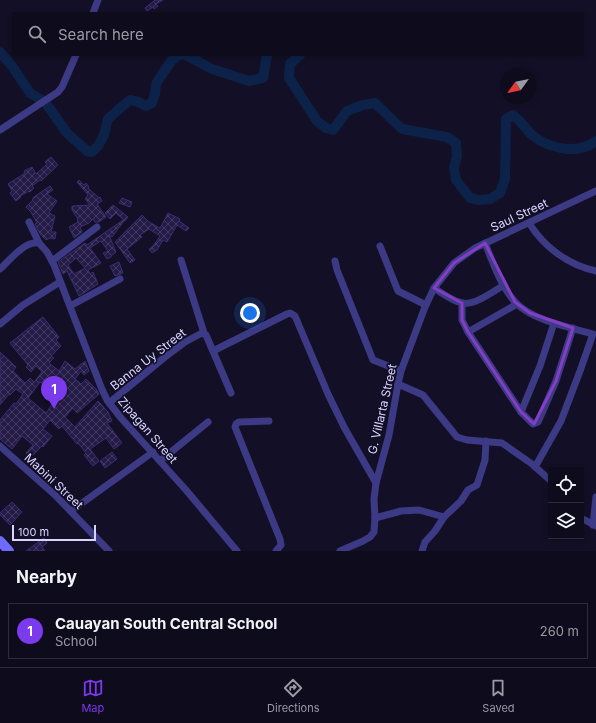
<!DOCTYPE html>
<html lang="en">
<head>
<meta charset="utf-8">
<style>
  :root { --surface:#0e0b1c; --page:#1c1929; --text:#f1f3f6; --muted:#9b9ba3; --line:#2e2b3b; --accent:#7c3aed }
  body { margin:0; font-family:Inter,sans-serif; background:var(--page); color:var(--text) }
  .controls { position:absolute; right:12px; bottom:12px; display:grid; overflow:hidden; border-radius:0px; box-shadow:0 2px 6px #0003 }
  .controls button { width:36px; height:36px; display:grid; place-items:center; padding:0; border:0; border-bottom:1px solid var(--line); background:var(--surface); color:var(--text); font:20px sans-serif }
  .compass { position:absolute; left:500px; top:68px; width:36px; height:36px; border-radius:50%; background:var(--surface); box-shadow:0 2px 6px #0003; rotate:237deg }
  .scale { position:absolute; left:12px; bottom:10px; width:84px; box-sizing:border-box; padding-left:4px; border:2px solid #d9d4ff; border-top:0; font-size:11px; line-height:14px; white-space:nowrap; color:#d9d4ff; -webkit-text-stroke:3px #130f26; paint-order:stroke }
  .you { position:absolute; left:250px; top:313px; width:14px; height:14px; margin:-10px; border:3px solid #fff; border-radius:50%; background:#1a73e8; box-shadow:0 0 0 6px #1a73e833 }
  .badge { display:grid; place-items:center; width:26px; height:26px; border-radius:50%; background:var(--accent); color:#fff; font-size:13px; font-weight:700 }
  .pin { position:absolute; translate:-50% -33px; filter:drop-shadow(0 1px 2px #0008) }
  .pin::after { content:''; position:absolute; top:21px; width:14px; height:12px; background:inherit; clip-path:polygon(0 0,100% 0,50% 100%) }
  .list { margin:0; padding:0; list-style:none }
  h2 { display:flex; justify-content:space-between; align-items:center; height:52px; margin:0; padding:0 16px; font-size:17px }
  h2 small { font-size:13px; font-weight:400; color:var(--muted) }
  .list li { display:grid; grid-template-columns:26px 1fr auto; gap:12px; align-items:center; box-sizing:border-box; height:56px; margin:0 8px 8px; padding:0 8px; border:1px solid var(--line); border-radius:0px }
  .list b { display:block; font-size:15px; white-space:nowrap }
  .list p { margin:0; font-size:13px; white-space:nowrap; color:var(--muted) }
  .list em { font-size:13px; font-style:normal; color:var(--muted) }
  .icon { flex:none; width:22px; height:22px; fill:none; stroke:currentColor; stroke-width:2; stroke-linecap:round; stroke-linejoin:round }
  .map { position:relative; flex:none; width:596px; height:551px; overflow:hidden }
  .search { position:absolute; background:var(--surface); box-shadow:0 2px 6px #0003; left:12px; right:12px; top:12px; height:44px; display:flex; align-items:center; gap:10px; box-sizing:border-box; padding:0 14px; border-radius:0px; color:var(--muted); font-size:15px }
  .sheet { height:116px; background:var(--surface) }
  nav { display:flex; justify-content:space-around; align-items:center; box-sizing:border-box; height:56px; border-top:1px solid var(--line); background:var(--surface); font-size:11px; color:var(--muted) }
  nav a { display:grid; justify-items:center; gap:2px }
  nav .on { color:var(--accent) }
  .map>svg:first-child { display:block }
</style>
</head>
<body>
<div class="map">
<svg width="596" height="551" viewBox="0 0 596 551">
  <defs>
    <pattern id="building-cross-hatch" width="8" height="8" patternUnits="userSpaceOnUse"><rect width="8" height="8" fill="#241b47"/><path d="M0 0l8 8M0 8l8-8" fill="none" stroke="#433b63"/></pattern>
  </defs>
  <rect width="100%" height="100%" fill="#130f26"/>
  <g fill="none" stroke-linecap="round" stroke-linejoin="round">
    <g stroke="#0c2248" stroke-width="10">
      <path d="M0,52L12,66L30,93L45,102L67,133L87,151L92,152L98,146L104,135L108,119L119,109L130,100L139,102L146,106L152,103L155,94L156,84L171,61L179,55"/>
      <path d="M186,55L212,69L249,81L263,78L267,55"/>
      <path d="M300,55L290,64L289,78L317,121L326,128L333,130L347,111L363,105L375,103L402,129L447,137L456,143L457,156L454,168L456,180L470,198L479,200L490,199L500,193L505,179L506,119L513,115C517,118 521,122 524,126C527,129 529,133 532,135C549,149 578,155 596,141"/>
    </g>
  </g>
  <g fill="url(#building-cross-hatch)" stroke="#3b2d73" fill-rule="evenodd">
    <path d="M155,0H163L156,4L158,6L154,9L153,7L147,11L145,8Z"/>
    <path d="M51,157L58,165L41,181L40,180L32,186L34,188L30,192L29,191L20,196L21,197L16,201L10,193L12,191L8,184L25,173L24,171L32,167L36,174L47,164L45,162Z"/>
    <path d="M79,180L84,185L86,183L89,187L88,188L99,198L100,197L102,201L97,204L106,217L99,222H95L93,219L89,223L80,227L82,232L74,238L69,227L78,222L77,219H78L72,210V206L90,205L85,199L88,195L77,182Z"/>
    <path d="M50,186L53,190L47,194L57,201L49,213L55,216L51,232H56L55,239L50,238L46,240L40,234L35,224L37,223L31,212L26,207L33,200H32L34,197Z"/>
    <path d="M122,198L132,202L130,207L119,203Z"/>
    <path d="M113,205L128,217L125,221L116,213L110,219L105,213Z"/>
    <path d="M168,213L180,219L179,221L189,228L186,231L177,225L167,242L163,240L157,250L152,253L149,249L153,246L160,236L149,229L140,235L142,237L127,249L135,260L130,263L115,242L142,215L149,222L160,228Z"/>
    <path d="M123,220L124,221L112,237L109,235L116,252L111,256V257L107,259L103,253L108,251L101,241L90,248L101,263L88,270L90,274L93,272L98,284L79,296L67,271L63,274L58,262L85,243L87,245ZM76,258L85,268L74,274L68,265Z"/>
    <path d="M119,262L123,273L115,276L110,266Z"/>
    <path d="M43,317L59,337L56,340L61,346L51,356L54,358L49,363L59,371L65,361L75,369L85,361L89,371L84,375L81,371L75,379L81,384L86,379L97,390L99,394L77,413L73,408L65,417L75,427L98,401L108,412L112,421L107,423L122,443L114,449L106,438L90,449L99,461L93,466L84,455L86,453L78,443L77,444L62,426L59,429L50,420L43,429L52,436L43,447L42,446L30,458L26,453L33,445L22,436L12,449L0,439V420L14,403L16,404L23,394L16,389L10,395L9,394L0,405V352L16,367L13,371L25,383L30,378L34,382L42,372L36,366L31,372L26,367L28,365L10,343ZM40,382L53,392L48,399L53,403L46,413L28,398Z"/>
    <path d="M112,452L117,459L105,468L100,461Z"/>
    <path d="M12,502L22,512L10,525L0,515V513Z"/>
    <path d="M44,538L47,543L42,547L45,551H26Z"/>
  </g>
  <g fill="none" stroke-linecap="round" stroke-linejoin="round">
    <g stroke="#3d3a85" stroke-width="7">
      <path d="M93,13L98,0"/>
      <path d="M0,130L58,92L62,87L76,55"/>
      <path d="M29,222L39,243L47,252L54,265L101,387L107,400L121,418L186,490L237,551"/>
      <path d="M529,223C544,247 568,265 596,271"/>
      <path d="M485,243C493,263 501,287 516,303C534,321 569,327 593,334L580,371L561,421L535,467"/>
      <path d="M380,246L398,291L426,305"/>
      <path d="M181,260L204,333"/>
      <path d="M52,261L97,227"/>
      <path d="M335,261L337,270L373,360L401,371"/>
      <path d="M0,269C10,260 24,241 39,243"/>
      <path d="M434,288C442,293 452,301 462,303C474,306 494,291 504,285"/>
      <path d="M462,303V320L468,332L509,394L521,412L533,424L538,422L556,381L573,328"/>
      <path d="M70,306L120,279"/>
      <path d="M0,324L23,305L60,282"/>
      <path d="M468,332L517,304"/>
      <path d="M213,351L287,314L290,313L295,316L328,394L344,427L376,483"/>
      <path d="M398,384L423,395L457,437L467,440L502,443L532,464L551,481"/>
      <path d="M109,403L165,357L185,342L202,333L206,335L231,393"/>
      <path d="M521,412L540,366L554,323"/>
      <path d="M269,421L239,422L236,424L235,427L280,539L281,545L276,551"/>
      <path d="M0,446L56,496L109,551"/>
      <path d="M160,461L208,422"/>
      <path d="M71,511L153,452"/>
      <path d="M375,518L401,511L419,510L444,517"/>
      <path d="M581,518L596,526"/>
      <path d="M593,525L596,497"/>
      <path d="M340,551L363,541L370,537L374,532L375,518L374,499L376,483L389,435L398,384L401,371L425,307L434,288L454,263L475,248L596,191"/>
      <path d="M422,551L425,542L435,531L444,517L461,501L468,490L477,485L485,460L486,441"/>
    </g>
    <path stroke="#6f6bff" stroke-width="10" d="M0,541L9,551"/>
  </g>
  <path fill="none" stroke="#843dc5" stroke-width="3" stroke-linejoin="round" d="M485,243L515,302L530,313L573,328L556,381L534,424L521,412L468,332L462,320V303L434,288L454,263Z"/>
  <g text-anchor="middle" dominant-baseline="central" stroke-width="3.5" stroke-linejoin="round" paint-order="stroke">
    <g font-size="12" fill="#d9d4ff" stroke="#130f26">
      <text transform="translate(519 215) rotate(-25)">Saul Street</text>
      <text transform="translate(148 359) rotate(-38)">Banna Uy Street</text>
      <text transform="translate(382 409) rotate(-77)">G. Villarta Street</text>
      <text transform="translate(148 430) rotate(49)">Zipagan Street</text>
      <text transform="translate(54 481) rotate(43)">Mabini Street</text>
    </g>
  </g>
</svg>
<div class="controls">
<button><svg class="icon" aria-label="locate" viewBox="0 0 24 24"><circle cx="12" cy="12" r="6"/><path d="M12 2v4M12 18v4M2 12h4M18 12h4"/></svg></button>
<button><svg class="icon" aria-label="layers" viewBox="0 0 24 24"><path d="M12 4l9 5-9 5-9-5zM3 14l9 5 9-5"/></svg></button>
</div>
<svg class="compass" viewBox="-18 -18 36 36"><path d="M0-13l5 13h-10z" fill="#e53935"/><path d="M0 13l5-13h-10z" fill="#9b9ba3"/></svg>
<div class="scale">100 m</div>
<div class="you"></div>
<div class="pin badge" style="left:54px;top:409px">1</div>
<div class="search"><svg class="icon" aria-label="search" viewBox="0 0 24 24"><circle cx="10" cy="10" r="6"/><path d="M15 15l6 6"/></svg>Search here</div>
</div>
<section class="sheet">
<h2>Nearby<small></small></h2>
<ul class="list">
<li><span class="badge">1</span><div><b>Cauayan South Central School</b><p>School</p></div><em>260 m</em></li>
</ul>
</section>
<nav>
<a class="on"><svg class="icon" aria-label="map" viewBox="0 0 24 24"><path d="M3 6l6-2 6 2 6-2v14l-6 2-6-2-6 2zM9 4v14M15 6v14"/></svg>Map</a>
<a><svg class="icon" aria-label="directions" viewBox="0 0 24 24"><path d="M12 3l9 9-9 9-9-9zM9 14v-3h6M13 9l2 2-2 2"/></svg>Directions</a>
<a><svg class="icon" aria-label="saved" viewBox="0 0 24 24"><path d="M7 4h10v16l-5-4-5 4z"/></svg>Saved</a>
</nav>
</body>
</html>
